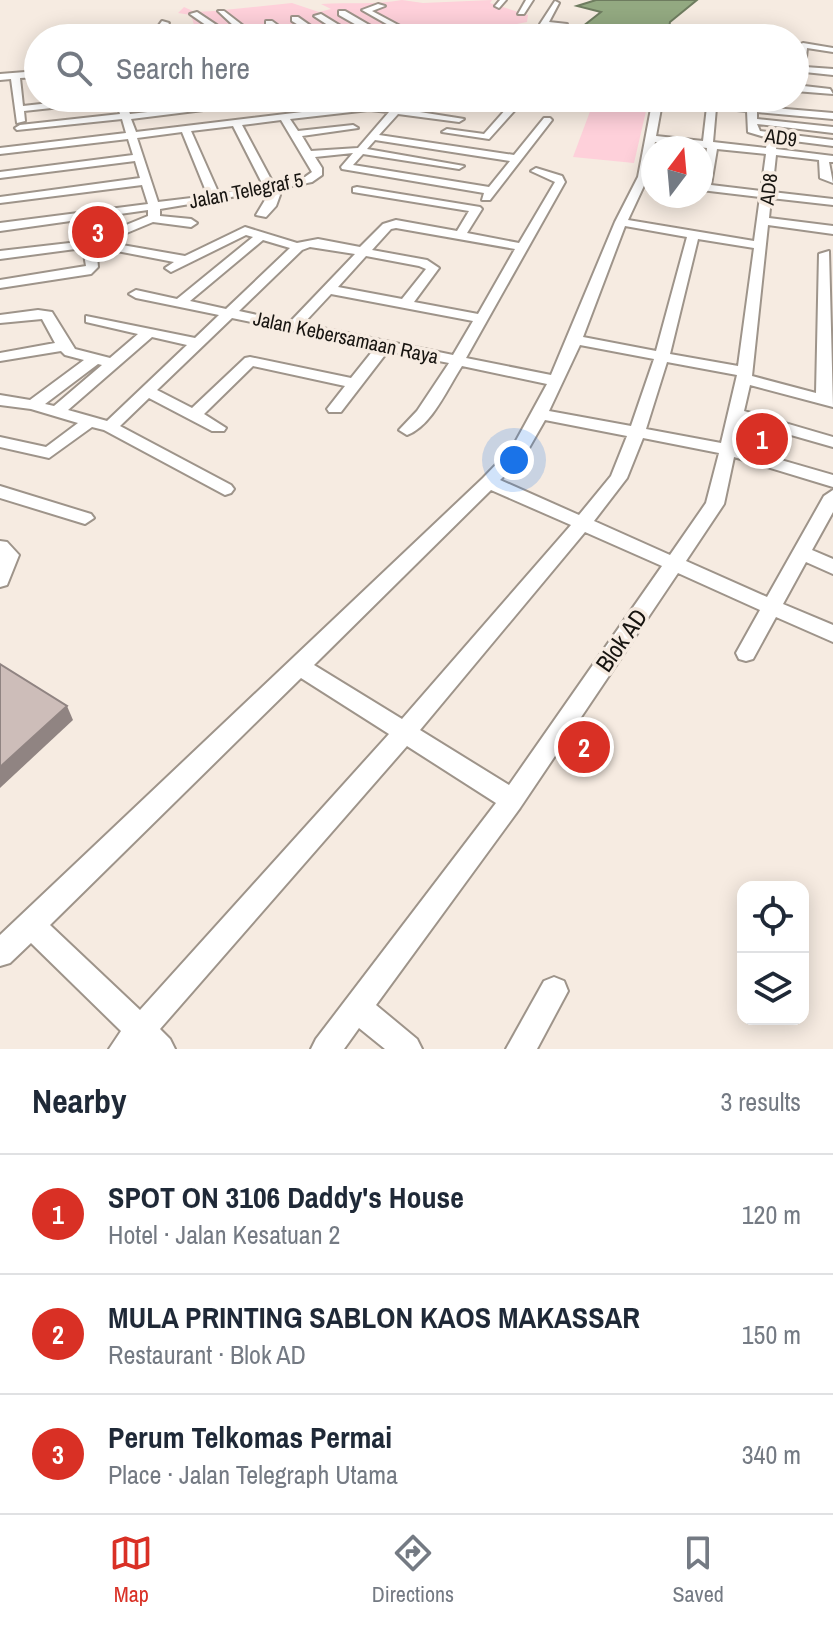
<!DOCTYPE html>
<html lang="en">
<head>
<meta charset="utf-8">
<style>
  :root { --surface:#fff; --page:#f6f6f7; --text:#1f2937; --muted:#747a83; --line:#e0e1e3; --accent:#d93025 }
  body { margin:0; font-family:"Archivo Narrow",sans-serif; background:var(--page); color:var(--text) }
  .controls { position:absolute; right:24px; bottom:24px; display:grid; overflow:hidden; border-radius:16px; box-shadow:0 4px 20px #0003 }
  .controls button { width:72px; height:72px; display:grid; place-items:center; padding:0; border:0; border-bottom:2px solid var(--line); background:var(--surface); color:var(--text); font:40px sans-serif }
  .compass { position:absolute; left:641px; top:136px; width:72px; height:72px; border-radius:50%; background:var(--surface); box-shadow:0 4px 20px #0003; rotate:16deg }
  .you { position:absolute; left:514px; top:460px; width:28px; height:28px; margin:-20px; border:6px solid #fff; border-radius:50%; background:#1a73e8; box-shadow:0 0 0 12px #1a73e833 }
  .badge { display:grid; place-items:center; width:52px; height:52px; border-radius:50%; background:var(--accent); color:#fff; font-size:26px; font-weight:700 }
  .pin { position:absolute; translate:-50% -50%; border:4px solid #fff; box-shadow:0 2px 8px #0006 }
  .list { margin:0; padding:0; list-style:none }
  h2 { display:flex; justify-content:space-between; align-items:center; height:104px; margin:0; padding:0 32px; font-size:34px }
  h2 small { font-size:26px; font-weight:400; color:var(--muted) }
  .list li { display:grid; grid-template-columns:52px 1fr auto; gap:24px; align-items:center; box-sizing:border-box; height:120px; padding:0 32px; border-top:2px solid var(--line) }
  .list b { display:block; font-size:30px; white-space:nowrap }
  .list p { margin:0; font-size:26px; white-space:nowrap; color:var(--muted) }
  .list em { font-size:26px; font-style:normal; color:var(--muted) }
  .icon { flex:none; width:44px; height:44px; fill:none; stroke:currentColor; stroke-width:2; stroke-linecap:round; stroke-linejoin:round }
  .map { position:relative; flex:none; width:833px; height:1049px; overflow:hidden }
  .search { position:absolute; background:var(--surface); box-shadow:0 4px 20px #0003; left:24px; right:24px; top:24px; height:88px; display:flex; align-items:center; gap:20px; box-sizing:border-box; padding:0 28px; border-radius:44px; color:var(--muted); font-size:30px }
  .sheet { height:464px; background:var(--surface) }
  nav { display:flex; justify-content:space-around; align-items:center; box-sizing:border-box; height:112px; border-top:2px solid var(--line); background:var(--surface); font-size:22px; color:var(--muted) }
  nav a { display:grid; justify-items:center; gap:4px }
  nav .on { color:var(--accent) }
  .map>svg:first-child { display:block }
</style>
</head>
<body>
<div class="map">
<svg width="833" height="1049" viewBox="0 0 833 1049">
  <rect width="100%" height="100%" fill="#f6ebe1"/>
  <g fill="#fed0da">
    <path d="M402,0L423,3L492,0L490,3L528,15L527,22L502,27L481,25L448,36L452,38H206L195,28L191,15L178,13L184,7L195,12L214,11L292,3L319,12L331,9L321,4C349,2 375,5 402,0Z"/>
    <path d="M595,98H649L634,163L573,157Z"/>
  </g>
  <path fill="#93a981" stroke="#6e7c5f" stroke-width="2" d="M596,0H697L670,22L667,38H618L619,34L582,27L601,12L577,6Z"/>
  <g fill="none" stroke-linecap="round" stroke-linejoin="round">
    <defs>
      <g id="minor">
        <path d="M500,0H506L499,8L495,6Z"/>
        <path d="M526,0H533L524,14H518Z"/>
        <path d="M555,1L559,3L549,22L567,24V28L540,24Z"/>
        <path d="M378,4L385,6L372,11L400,26H417L352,38H332L343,35L314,16L321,14L352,33L367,31L339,15V11H345L376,29L392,27L362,10Z"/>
        <path d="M218,11H224L259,38H250L241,31L213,30L190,14L197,12L218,26H234Z"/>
        <path d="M292,17H298L328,38H319L292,21Z"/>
        <path d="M162,21L169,23L158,38H150Z"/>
        <path d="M266,21H272L295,38H286L266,25Z"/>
        <path d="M483,26L613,36L617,38L485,30L471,36V32Z"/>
        <path d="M669,27L676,29L674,38H666Z"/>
        <path d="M431,30L434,34L402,38L403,36Z"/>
        <path d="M713,33H719L720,38H712Z"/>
        <path d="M803,43L833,48V52L807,48L805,67L833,69V75L795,71L799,45Z"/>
        <path d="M38,71V77L20,78L23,106L95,98H153L126,103L130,114L271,98H301L131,119L136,132L369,104L464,119L459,122L398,114L379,135L514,155L544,118H550L552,120L490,200H482L484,193L342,169L341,167L353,153L315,157L322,168V175L312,182L277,189L280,195L276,206L266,217L256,215L268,195L267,191L160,209V216L191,219L197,223L191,227L153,222L105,242L185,256L245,227L297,243L318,239L360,247L383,224L396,220L457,231L469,211L353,192V188L357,187L480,207L482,209L467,233L519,243L555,182L531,171L536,168L562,176L565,182L466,358L551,375L615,222L638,177L653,98L707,102V98H717L716,103L833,113V119L757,112V119L833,127V133L757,124L760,131L833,140V146L778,139L776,149L833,156V162H829L833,183L820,178L819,160L776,155L772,192L833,199V205L771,198L769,218L833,226V234L768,225L752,376L816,393L819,254L829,251L833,407L750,385L744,411L833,437V447L742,421L736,447L833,475V487L734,457L724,504L686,561L767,597L824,496L833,490V512L812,550L833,559V574L806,562L783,604L833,625V642L776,617L753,659L746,661L739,659L736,653L760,610L678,573L520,808L376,1005L417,1039L422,1049H385L359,1028L344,1049H311L316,1039L496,803L407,746L160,1029L170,1039L175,1049H109L121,1031L31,943L10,963L0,966V935L483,478L512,448L547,384L462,366C448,387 432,426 407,435L399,430L417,411L449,363L388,351L341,412H329L327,409L345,386L253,366L204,414L226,428L224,431H212L149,398L120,426L231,485L234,489L231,493L225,495L104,430L92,427L49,458L0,447V437L46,447L78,423L31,409L0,405V395L30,400L84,360L65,355L61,351L0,361V353L55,343L42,319L0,323V315L38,310L52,312L75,349L110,358L138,334L86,322V316L195,338L219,315L136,298L129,294L136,290L177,299L253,237L246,235L171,272L165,268L174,262L96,247L98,267L91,274L0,288V280L86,266L83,248L0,259V251L87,241L148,216V210L0,231V223L148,204L142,185L0,203V197L140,178L135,161L0,178V172L133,155L128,139L0,154V148L126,133L122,119L17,130L15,128L20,125L120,114L116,101L24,111L25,121L17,123L11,79L0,80V74ZM662,103L707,107L703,141L656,136ZM716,108L747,111L748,132L768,138L766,148L713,142ZM369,110L389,112L358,148L311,151L302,136L358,128L353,125L298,131L290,119ZM281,120L312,172L305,177L273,183L242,125ZM233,126L263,185L219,194L191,131ZM182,132L208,196L158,202L137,138ZM375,140L510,161L489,187L353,165L363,154L459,169L464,166L367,149ZM655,142L707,148L701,190L760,197L754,241L628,220L648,177ZM717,149L766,154L761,191L711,185ZM625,226L687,237L656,351L583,337ZM396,228L515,249L478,314L414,302L439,268L427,260L372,250L391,229ZM698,239L754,248L738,366L670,354ZM263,240L290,248L226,309L190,301ZM310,247L355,254L290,322L239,311L302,250ZM366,256L419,266L426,269L402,299L338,287ZM331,294L473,321L453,355L303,324ZM232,318L375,348L351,378L250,357L245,358L192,408L157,390ZM152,337L187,345L107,421L68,410ZM580,345L654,359L631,426L549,411ZM667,362L737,375L721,443L646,429ZM98,364L102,365L54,406L45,404ZM545,420L627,436L611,476L579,515L500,480L525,455ZM643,438L719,453L706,503L670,555L594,521L627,478ZM491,490L571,525L402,719L314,665ZM585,532L662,566L509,785L420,730ZM301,678L389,734L140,1010L50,925Z"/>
        <path d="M795,85L830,89L833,94L795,91Z"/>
        <path d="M396,98H422L475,107L470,110Z"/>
        <path d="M507,108L515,110L489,139L442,132L447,129L484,134Z"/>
        <path d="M0,486L91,514L94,518L85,524L0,498Z"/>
        <path d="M0,541L7,542L19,555L7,585L0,587Z"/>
        <path d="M554,977L564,981L568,991L537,1049H506L544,981Z"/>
      </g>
    </defs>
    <use href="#minor" stroke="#9e948a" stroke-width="4"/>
    <use href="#minor" fill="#fff" fill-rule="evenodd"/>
  </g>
  <path fill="#908482" d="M67,706L73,720L0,788V767Z"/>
  <path fill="#cdbdb9" stroke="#908482" stroke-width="2" d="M0,664L67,706L0,767Z"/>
  <g text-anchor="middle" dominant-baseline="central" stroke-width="7" stroke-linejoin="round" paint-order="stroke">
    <g font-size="20" fill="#171410" stroke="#f6ebe1">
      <text transform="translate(781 137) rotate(8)">AD9</text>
      <text transform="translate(768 189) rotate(-83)">AD8</text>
      <text transform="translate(246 190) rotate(-11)">Jalan Telegraf 5</text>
      <text transform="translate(346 337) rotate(12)">Jalan Kebersamaan Raya</text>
    </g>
    <g font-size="24" fill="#171410" stroke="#f6ebe1">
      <text transform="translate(621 640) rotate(-55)">Blok AD</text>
    </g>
  </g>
</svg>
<div class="controls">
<button><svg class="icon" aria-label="locate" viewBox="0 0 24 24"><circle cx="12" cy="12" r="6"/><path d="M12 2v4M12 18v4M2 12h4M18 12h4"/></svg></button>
<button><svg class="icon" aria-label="layers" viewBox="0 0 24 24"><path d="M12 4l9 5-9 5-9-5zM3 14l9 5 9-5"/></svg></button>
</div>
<svg class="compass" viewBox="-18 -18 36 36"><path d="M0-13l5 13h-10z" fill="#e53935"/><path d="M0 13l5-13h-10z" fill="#747a83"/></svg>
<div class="you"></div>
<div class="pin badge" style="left:762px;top:439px">1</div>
<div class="pin badge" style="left:584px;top:747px">2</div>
<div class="pin badge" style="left:98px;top:232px">3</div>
<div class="search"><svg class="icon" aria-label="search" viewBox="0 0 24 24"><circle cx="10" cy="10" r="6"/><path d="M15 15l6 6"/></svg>Search here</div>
</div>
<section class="sheet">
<h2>Nearby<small>3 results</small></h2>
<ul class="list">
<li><span class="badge">1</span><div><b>SPOT ON 3106 Daddy's House</b><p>Hotel · Jalan Kesatuan 2</p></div><em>120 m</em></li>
<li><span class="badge">2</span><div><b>MULA PRINTING SABLON KAOS MAKASSAR</b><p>Restaurant · Blok AD</p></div><em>150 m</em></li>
<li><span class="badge">3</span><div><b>Perum Telkomas Permai</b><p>Place · Jalan Telegraph Utama</p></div><em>340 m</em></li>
</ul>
</section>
<nav>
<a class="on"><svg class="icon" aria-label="map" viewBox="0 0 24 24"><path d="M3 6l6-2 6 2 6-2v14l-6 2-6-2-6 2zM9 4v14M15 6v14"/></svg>Map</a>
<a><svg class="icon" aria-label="directions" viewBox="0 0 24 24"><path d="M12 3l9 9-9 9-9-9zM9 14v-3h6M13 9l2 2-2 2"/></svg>Directions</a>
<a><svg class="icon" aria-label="saved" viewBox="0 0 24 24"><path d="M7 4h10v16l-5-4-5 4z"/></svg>Saved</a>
</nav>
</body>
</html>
